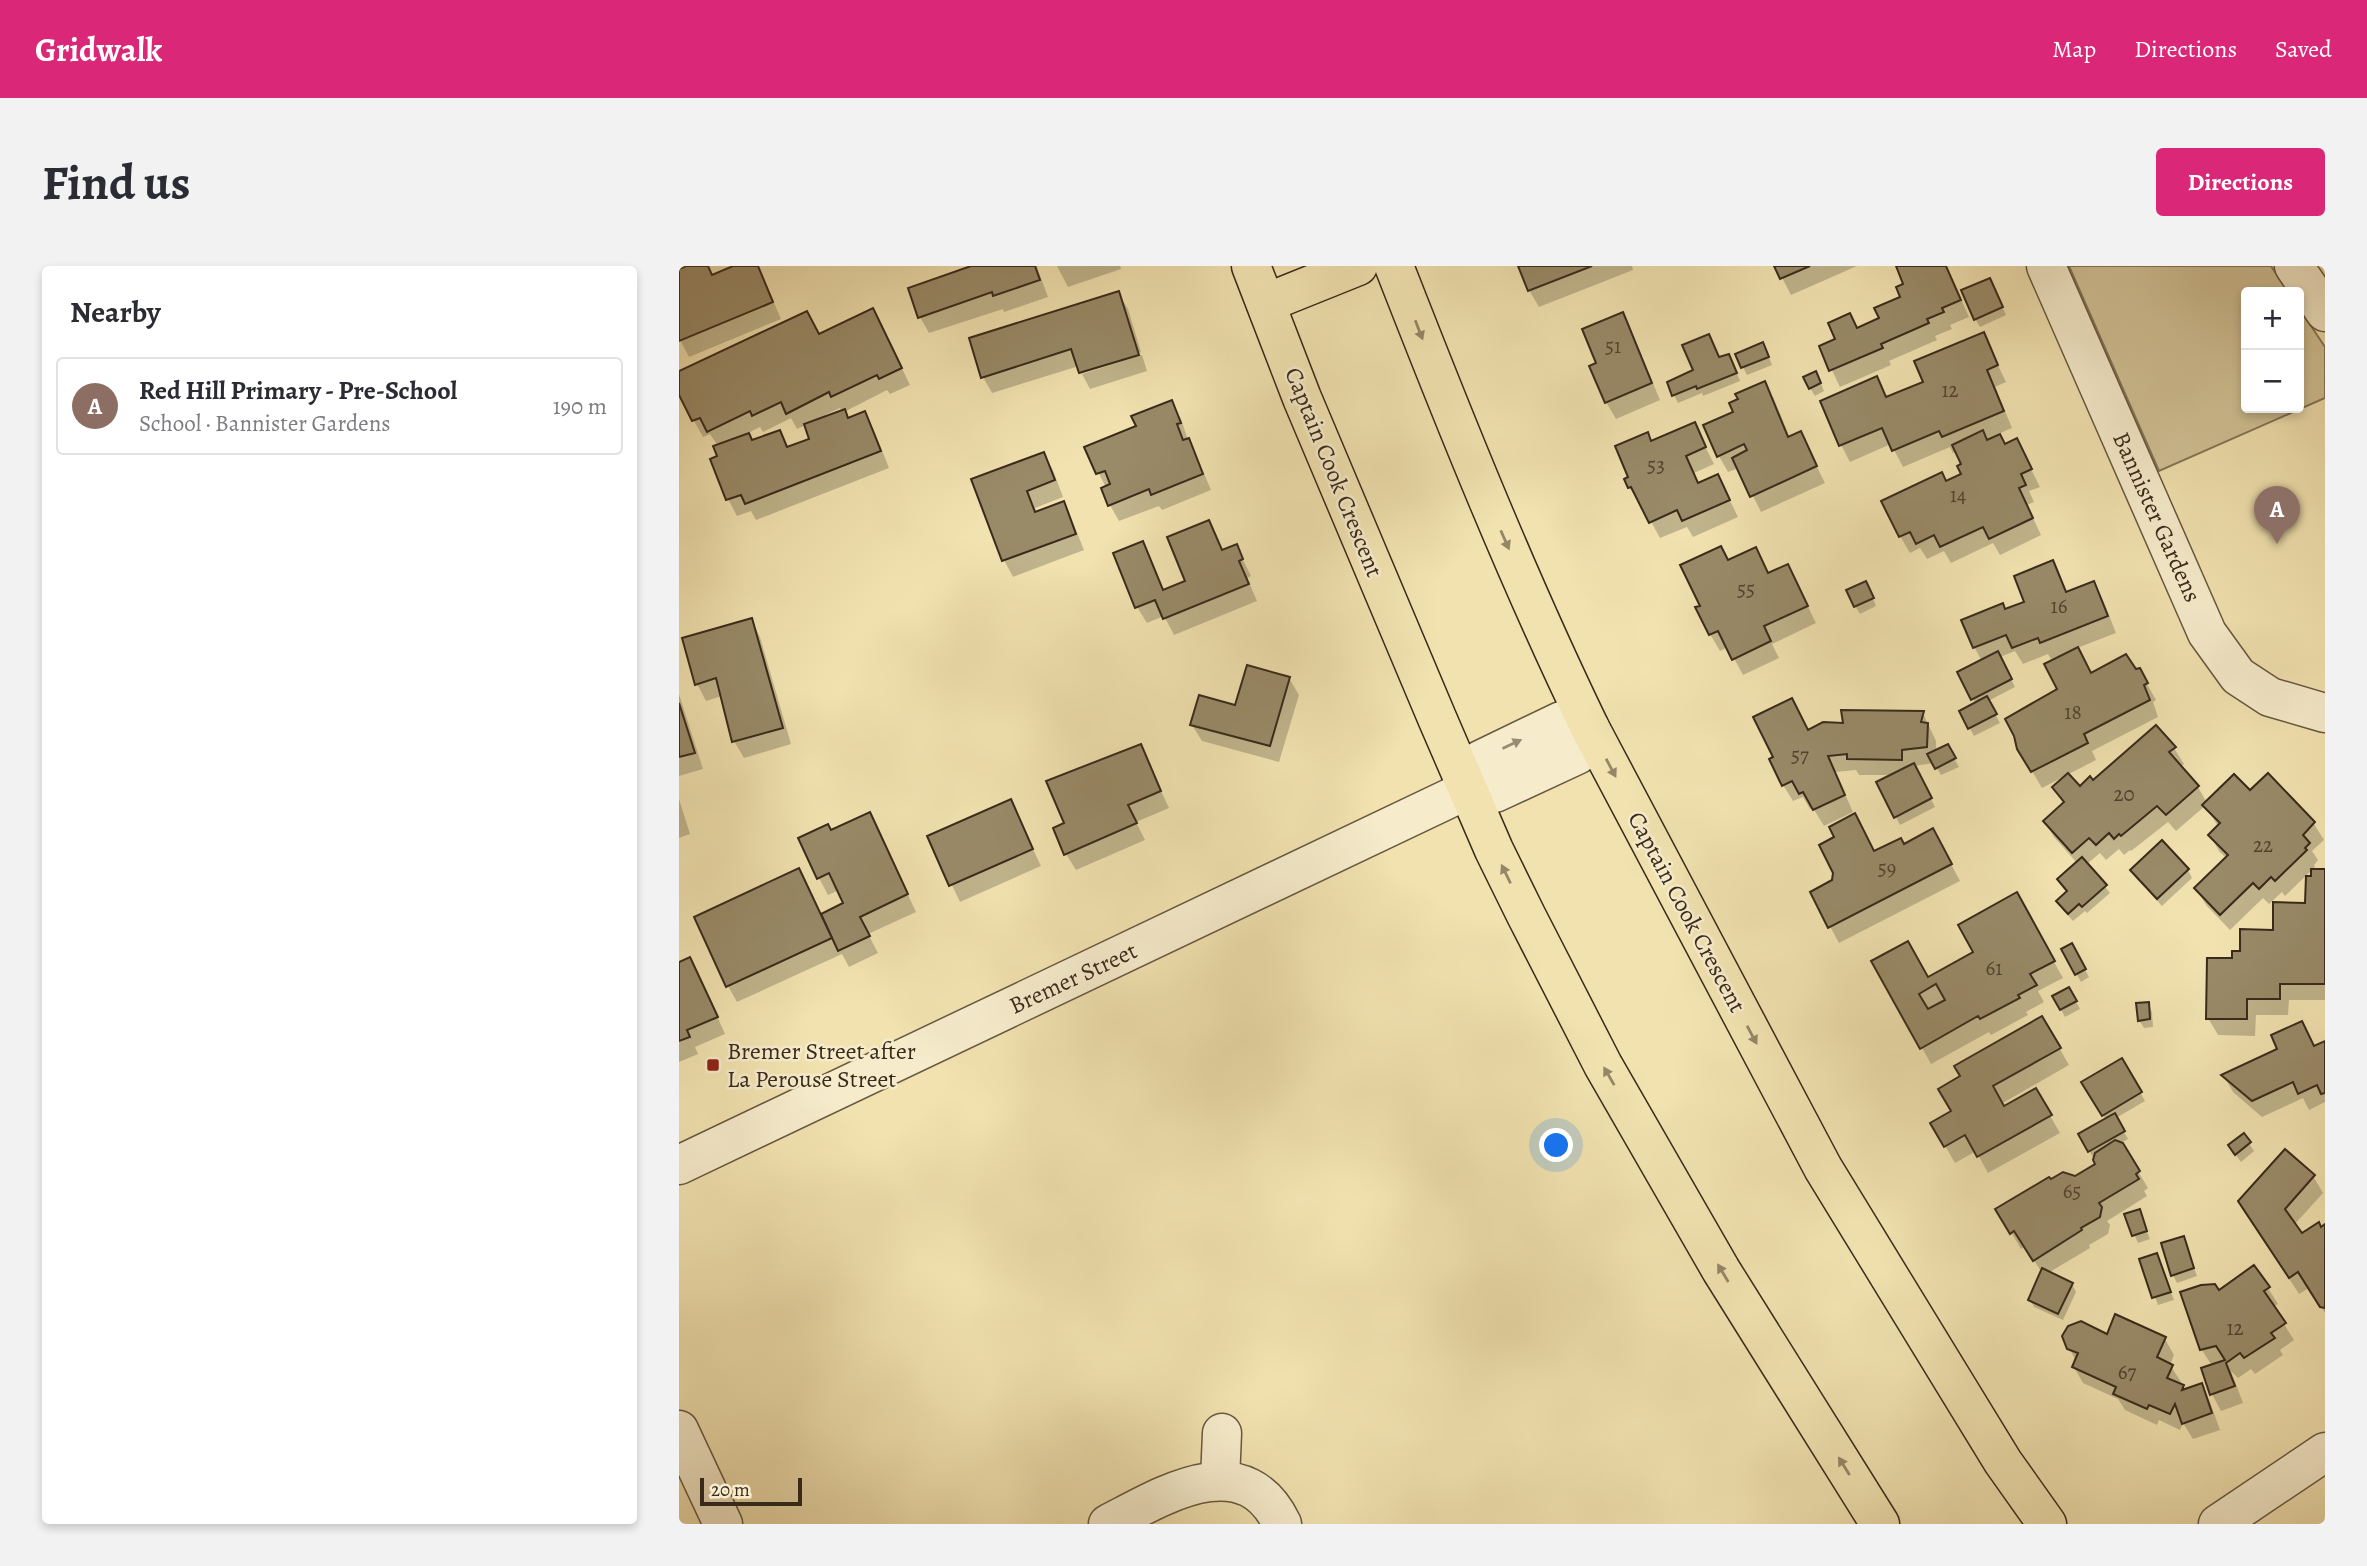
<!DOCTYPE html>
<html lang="en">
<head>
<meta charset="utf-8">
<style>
  :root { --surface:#fff; --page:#f2f2f3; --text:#2b2b33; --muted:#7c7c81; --line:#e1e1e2; --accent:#db2777 }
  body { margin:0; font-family:Alegreya,serif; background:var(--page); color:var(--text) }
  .controls { position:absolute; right:21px; top:21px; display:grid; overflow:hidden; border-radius:7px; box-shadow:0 4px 10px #0003 }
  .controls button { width:63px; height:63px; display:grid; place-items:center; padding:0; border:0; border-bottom:2px solid var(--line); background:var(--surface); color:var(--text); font:35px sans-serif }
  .scale { position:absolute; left:21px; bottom:18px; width:102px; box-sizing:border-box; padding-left:7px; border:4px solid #392a1b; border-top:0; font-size:19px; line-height:24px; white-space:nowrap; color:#392a1b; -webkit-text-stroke:5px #f6eccc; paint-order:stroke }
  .you { position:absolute; left:878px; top:880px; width:24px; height:24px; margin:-18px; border:5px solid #fff; border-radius:50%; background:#1a73e8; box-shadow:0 0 0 10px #1a73e833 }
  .badge { display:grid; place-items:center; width:46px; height:46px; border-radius:50%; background:var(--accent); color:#fff; font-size:23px; font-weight:700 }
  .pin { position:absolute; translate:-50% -58px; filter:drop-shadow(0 2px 4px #0008) }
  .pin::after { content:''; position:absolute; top:37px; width:24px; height:21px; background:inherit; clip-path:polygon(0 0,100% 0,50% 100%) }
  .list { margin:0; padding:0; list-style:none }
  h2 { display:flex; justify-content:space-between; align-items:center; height:91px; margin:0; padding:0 28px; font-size:30px }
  h2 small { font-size:23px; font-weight:400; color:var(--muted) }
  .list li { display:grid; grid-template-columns:46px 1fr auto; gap:21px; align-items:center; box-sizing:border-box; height:98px; margin:0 14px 14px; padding:0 14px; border:2px solid var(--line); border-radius:7px }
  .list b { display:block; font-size:26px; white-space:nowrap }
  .list p { margin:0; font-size:23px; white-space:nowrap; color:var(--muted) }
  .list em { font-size:23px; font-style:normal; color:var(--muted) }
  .map { position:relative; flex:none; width:1646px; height:1258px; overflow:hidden; border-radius:7px }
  header { display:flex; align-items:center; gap:42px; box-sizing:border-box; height:98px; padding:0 35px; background:var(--accent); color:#fff }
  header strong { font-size:33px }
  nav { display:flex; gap:38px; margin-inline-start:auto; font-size:24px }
  .intro { display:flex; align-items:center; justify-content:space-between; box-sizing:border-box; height:168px; padding:0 42px }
  h1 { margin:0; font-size:49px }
  .button { padding:18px 32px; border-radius:7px; background:var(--accent); color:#fff; font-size:24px; font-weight:700 }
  main { display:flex; gap:42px; padding:0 42px }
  aside { flex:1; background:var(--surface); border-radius:7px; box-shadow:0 4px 10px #0003 }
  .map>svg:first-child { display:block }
</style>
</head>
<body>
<header>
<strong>Gridwalk</strong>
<nav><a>Map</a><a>Directions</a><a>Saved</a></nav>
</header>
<div class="intro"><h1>Find us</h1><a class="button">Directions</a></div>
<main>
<aside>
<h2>Nearby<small></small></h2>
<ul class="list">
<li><span class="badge" style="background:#8d6e63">A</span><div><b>Red Hill Primary - Pre-School</b><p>School · Bannister Gardens</p></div><em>190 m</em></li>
</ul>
</aside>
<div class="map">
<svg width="1646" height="1258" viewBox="0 0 1646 1258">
  <rect width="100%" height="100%" fill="#f1e2b0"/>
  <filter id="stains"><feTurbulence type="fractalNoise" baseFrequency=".00286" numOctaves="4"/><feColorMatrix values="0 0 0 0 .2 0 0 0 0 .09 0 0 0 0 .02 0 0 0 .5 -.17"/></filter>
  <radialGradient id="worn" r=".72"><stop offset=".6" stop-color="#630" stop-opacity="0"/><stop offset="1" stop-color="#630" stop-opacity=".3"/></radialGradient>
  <path fill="#d2c397" stroke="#867659" stroke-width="2" d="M1390,0H1592L1609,26H1567V142H1620V42L1646,81V132L1480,205Z"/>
  <g fill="#0003" fill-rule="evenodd">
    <path d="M12,0H28L34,10L58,0H79L102,53L10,91L0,72V5Z"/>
    <path d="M298,0H360L358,1L369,31L325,46L324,43L250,67L241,51Z"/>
    <path d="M378,0H441L442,3L389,21Z"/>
    <path d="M844,0H953L954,4L860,41L850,24Z"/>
    <path d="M1097,0H1178L1112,29Z"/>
    <path d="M1219,0H1267L1290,51L1271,59L1273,63L1256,70L1258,74L1210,95L1212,99L1161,121L1142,81L1158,74L1171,49L1179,63L1202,53L1223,32L1227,19Z"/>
    <path d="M1315,22L1327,49L1301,61L1296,53Z"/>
    <path d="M439,27L449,43L462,86L403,105V108L400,100L313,127L304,111Z"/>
    <path d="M943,49L952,65L981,134L937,153L927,136L919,97Z"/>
    <path d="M203,61L231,119L211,128L208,124L165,146L169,153L185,147L195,164L210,202L77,254L72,245L58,250L49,233L39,180L31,168L24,171L15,155L0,125V107L140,70ZM161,142L163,146L147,152L146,149ZM112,152L118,163L127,159L133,174L110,182L100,166L74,176L69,167L81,161L84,166Z"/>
    <path d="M1304,68L1327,116L1316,121L1333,162L1319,168L1326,180L1346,191L1361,221L1350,225L1355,236L1348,239L1362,269L1321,289L1314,277L1272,297L1265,285L1248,293L1241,282L1231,287L1221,270L1267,217L1284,209V199L1278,185L1274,187L1271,181L1224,201L1212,178L1171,196L1162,179L1198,113L1209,133L1246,117Z"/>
    <path d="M1088,86L1093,99L1068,109L1058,89Z"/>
    <path d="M463,89L468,105L411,123L403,108Z"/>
    <path d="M1040,93L1054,97L1061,115L1024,130L1023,127L999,137L995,129Z"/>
    <path d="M1141,115L1145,125L1136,130L1131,122Z"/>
    <path d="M1085,117L1095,133L1111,172L1121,167L1146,217L1082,246L1060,202L1049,206L1040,190L1057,146Z"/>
    <path d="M492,136L502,153L509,174L518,191L532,224L483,244L480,240L440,255L431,239L427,222L408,182L459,161Z"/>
    <path d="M1015,158L1035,198L1015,207L1020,218L1039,210L1059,251L1014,271L1008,261L981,272L962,237H960L950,221L952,212L968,168L973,177Z"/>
    <path d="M365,188L374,204L384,231L356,242L358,247L384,238L393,254L405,284L334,311L325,294L294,214Z"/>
    <path d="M529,256L544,285L557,280L572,310L568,312L578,335L495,369L485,350L468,357L458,341L463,277L485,325L508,316Z"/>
    <path d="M1076,283L1090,309L1117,317L1137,357L1093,378L1100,392L1064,409L1049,381L1041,385L1031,368L1023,341L1049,296Z"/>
    <path d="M1373,296L1389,328L1414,317L1424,334L1437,367L1398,382L1412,409L1460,404L1477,434L1474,436L1479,451L1413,485L1417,494L1388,509L1401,522L1495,482L1505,498L1501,501L1519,521L1528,537L1571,527L1588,510L1635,558L1645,574L1633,585L1639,594L1635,599L1636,601L1606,630L1603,626L1590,638L1584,632L1551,664L1527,639L1517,622L1548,593L1540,585L1531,569L1539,560L1526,540L1497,565L1489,556L1452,585L1451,584L1445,589L1440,583L1427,594L1421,587L1408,598L1431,627L1408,647L1406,645L1394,655L1383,643L1379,635L1389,626L1398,597L1375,571L1366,555L1385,539L1375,521L1386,510L1363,522L1340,483L1380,424L1379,390L1372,393L1369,388L1344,398L1336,385L1321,391L1336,421L1309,435L1321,457L1295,470L1282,446L1297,438L1280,407L1303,395L1295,381L1326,345L1347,337Z"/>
    <path d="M1191,325L1197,340L1181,348L1176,340Z"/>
    <path d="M72,354L81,371L112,478L65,492L55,475L43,430L27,435L18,418Z"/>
    <path d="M610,412L620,429L600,496L523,475L513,459L558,441Z"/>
    <path d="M0,428L24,503L0,510Z"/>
    <path d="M1244,447L1257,475V486L1268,480L1280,501L1262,509L1255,497L1235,500L1256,541L1221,559L1217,551L1214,509H1180L1177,504L1156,506L1174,546L1145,560L1134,542L1131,543L1124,531L1114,535L1104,519L1129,466Z"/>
    <path d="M461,480L490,542L457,556L466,574L397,604L387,588V558Z"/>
    <path d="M0,533L11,568L0,572Z"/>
    <path d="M331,535L362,600L281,636L250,571Z"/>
    <path d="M199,565L237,646L189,668L199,687L170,701L163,688L58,736L49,720L142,649L167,638L160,624L149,629L140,612L152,566Z"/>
    <path d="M1224,580L1263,581L1281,615L1160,677L1133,627L1195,587Z"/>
    <path d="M1509,604L1513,612L1483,640L1457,612L1453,605Z"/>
    <path d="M1634,605H1646V734H1610L1609,749H1577L1576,770L1539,769L1529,752L1555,694L1595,665L1628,638Z"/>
    <path d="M1337,628L1384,712L1359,725L1365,736L1347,746L1349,749L1312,769L1310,766L1252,798L1195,696L1248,714L1296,687Z"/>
    <path d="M1392,679L1410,711L1402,716L1384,684Z"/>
    <path d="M0,698L20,710L46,768L16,781L19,788L0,796Z"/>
    <path d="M1390,723L1401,743L1386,751L1375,731Z"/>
    <path d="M1469,738L1473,746L1474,761L1465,762L1460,754Z"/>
    <path d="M1363,752L1390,799L1322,838L1325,842L1356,824L1381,867L1309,907L1297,885L1276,897L1253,857L1274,845L1283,811Z"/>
    <path d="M1646,777V836L1630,844L1624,832L1583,851L1554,826L1545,810Z"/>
    <path d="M1443,794L1466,835L1437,852L1449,873L1442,877L1469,922L1465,925L1468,930L1428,955L1431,959L1429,968L1410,979L1411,982L1369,1007L1393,1018L1397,1026L1384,1054L1355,1041L1351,1034L1363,1007L1346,980L1342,983L1319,944L1371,915L1396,912L1418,899L1402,869L1427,854L1405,816Z"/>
    <path d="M1565,870L1575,885L1562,896L1556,888Z"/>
    <path d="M1634,910L1644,927L1615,959L1622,970L1646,960V1047L1630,1022L1620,1028L1571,952Z"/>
    <path d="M1460,945L1471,973L1459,977L1447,949Z"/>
    <path d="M1504,972L1518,1010L1498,1017L1494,1009Z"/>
    <path d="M1477,989L1495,1034L1479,1039L1462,994Z"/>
    <path d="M1589,1022L1599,1038L1594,1041L1615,1074L1601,1084L1604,1089L1576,1108L1572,1103L1559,1112L1552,1105L1564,1137L1542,1145L1533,1128V1100L1523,1084L1503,1027Z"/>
    <path d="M1429,1070L1486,1073L1495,1089L1491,1099L1502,1116L1501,1120L1506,1125L1522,1119L1531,1136L1541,1164L1514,1173L1504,1157L1501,1164L1480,1154L1478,1159L1446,1144L1439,1133L1404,1117L1395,1101L1397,1095L1390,1082Z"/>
  </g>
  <g fill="#998a68" stroke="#392a1b" stroke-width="2" fill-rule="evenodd">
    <path d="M7,0H29L33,9L54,0H79L94,36L0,75V3Z"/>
    <path d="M292,0H356L361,14L314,30L313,26L239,52L229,22Z"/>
    <path d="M839,0H913L849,25Z"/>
    <path d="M1095,0H1131L1101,13Z"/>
    <path d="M1217,0H1267L1282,34L1263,42L1265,46L1248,53L1250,57L1202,78L1204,82L1150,105L1140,80L1156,73L1149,57L1171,47L1178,62L1200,52L1195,42L1221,31L1217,21L1224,18Z"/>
    <path d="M1311,12L1324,41L1295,54L1282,24Z"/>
    <path d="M440,25L460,89L400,107L392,83L302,112L290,72Z"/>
    <path d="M194,42L223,102L200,113L198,109L152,131L150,126L107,148L102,136L73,150L71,145L28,166L21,152L13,155L0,129V105L128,45L140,68Z"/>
    <path d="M944,46L973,117L926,137L910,100L917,97L903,63Z"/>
    <path d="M1305,66L1319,99L1308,104L1325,145L1263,171L1260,165L1213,185L1203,162L1160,180L1141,135L1198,110L1207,131L1244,116L1235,95Z"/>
    <path d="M1030,68L1040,91L1050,88L1058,107L1018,123L1017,120L993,130L988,116L1014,104L1003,79Z"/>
    <path d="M1084,76L1090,91L1062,102L1056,88Z"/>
    <path d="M1137,105L1142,117L1130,123L1124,111Z"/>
    <path d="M1086,115L1109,171L1122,165L1138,200L1071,231L1053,192L1068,184L1065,178L1038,191L1024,159L1054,146L1050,137L1059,133L1056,128Z"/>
    <path d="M493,134L502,157L498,158L504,174L510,172L524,208L472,229L470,223L429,240L422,222L431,218L426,205L417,208L405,181L457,160L452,150Z"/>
    <path d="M166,143L169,152L186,145L202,185L66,238L62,229L47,234L31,193L38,190L34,180L70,167L73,174L101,164L108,181L130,173L125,158Z"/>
    <path d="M1016,156L1027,181L1007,190L1019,217L1039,208L1051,234L1003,255L998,244L970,257L952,221L949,222L945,213L949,211L936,180L969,166L972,175Z"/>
    <path d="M1304,164L1308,174L1321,168L1326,178L1338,172L1353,203L1342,208L1347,219L1340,222L1354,252L1310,273L1304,261L1261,281L1255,269L1237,278L1231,266L1220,271L1202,235L1263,206L1267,215L1282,208L1278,200L1282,198L1273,179Z"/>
    <path d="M365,186L376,214L348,225L356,246L385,235L397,268L323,295L292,213Z"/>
    <path d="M530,254L543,284L558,278L564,293L560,295L570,318L484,353L476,334L456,342L434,287L464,275L484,324L506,315L488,271Z"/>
    <path d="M1042,280L1049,294L1077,281L1089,307L1109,298L1129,340L1085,360L1092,375L1053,394L1039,365L1030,369L1016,341L1021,340L1001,299Z"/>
    <path d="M1374,294L1387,326L1415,315L1429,350L1361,377L1359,372L1333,382L1327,369L1294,382L1282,354L1324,337L1326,343L1345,336L1335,310Z"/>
    <path d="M1187,315L1195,332L1175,341L1167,324Z"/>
    <path d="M73,352L104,462L53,476L37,412L16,419L3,372Z"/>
    <path d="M1399,381L1412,407L1447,388L1457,403L1461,402L1469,417L1465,419L1471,434L1405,468L1409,477L1352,506L1338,483L1335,470L1326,453L1378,423L1365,398Z"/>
    <path d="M1319,385L1333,413L1292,434L1278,406Z"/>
    <path d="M568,399L611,411L591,480L511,459L520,429L556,439Z"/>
    <path d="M1308,430L1318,448L1289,463L1280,445Z"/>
    <path d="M1113,432L1129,464L1144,456L1164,457L1162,444L1245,445L1242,456L1249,457L1248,481L1223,484V494L1168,493V488L1149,490L1166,529L1134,544L1124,526L1120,528L1113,515L1103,520L1090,493L1094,491L1074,451Z"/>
    <path d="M0,437L16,487L0,491Z"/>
    <path d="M1477,459L1497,481L1490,486L1520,520L1487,549L1478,540L1442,570L1440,568L1435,573L1430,567L1417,579L1410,572L1393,587L1364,555L1385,536L1373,521L1389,507L1401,520L1411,510L1414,514Z"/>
    <path d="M462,478L482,525L449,539L458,557L385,589L374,562L385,557L367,515Z"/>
    <path d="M1269,478L1277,492L1256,503L1248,488Z"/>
    <path d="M1235,497L1253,532L1215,552L1197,516Z"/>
    <path d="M1589,507L1636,556L1624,569L1631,577L1626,582L1628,584L1596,615L1592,611L1580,623L1574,617L1541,649L1515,622L1549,589L1529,569L1541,557L1523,539L1555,508L1571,524Z"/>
    <path d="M332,533L354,583L270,620L248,570Z"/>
    <path d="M191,546L229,628L181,651L191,670L159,685L142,648L164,637L150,607L138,613L119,572L149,558L152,564Z"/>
    <path d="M1176,547L1195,585L1222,572L1225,578L1254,562L1273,598L1149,662L1131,626L1153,614L1154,607L1140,579L1155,571L1150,561Z"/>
    <path d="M1483,574L1510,603L1478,633L1451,604Z"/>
    <path d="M1403,591L1428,619L1403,641L1400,638L1389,648L1377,635L1388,625L1378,613Z"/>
    <path d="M120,602L153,672L47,721L15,651Z"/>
    <path d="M1632,603H1646V718H1601V733H1568V753H1527L1528,692H1553V685H1561V663L1594,664V636L1626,637L1627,610H1632Z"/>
    <path d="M1338,626L1376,695L1351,708L1358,719L1339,729L1341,732L1301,753L1299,750L1241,783L1192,695L1229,675L1249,711L1294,686L1279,659ZM1257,718L1266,734L1249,743L1240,728Z"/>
    <path d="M1393,677L1407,703L1396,709L1382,683Z"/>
    <path d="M11,691L39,751L8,764L11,771L0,775V696Z"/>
    <path d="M1390,721L1398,735L1381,744L1373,730Z"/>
    <path d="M1470,736L1471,753L1459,755L1457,737Z"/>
    <path d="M1363,750L1382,782L1314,820L1325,840L1357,822L1373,849L1298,891L1286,869L1265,881L1251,857L1272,845L1259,823L1281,810L1275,800Z"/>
    <path d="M1623,755L1635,780L1646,775V827L1642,828L1638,819L1619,828L1614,816L1573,835L1542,809L1598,783L1592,769Z"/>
    <path d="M1443,792L1463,826L1423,850L1402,816Z"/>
    <path d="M1436,847L1446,865L1409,886L1399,868Z"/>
    <path d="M1565,867L1572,876L1556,889L1549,879Z"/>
    <path d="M1436,874L1444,877L1461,905L1457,908L1460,913L1420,937L1423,941L1421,951L1402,962L1403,964L1354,995L1335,965L1331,968L1316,943L1370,911L1372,913L1384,906L1396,910L1416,898L1414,894L1416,887Z"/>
    <path d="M1606,883L1636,909L1606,943L1623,967L1640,956L1642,961L1646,958V1042L1641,1041L1619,1006L1610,1012L1559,935Z"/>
    <path d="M1461,943L1468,965L1453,970L1445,948Z"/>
    <path d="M1505,970L1515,1002L1492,1010L1482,977Z"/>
    <path d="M1478,987L1492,1026L1473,1032L1460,993Z"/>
    <path d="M1575,999L1591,1021L1585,1025L1607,1057L1592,1067L1596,1072L1565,1092L1561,1087L1547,1097L1556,1120L1531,1129L1522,1102L1546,1094L1537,1080L1521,1084L1501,1026L1522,1019L1536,1018L1540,1024Z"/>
    <path d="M1363,1002L1394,1017L1379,1048L1349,1034Z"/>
    <path d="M1436,1048L1487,1071L1478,1091L1494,1099L1488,1112L1505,1119L1503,1124L1523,1117L1533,1147L1503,1158L1496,1138L1491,1148L1470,1139L1468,1143L1434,1128L1437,1121L1393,1101L1399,1087L1388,1083L1383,1070L1389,1060L1402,1055L1428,1068Z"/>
  </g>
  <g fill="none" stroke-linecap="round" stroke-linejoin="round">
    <defs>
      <g id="minor">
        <path d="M1367,0L1528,367L1559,410L1591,431L1646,447"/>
        <path d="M1615,0L1646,46"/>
        <path d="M0,899L788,524L816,527L898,489L911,462L882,455L801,494L788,524"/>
        <path d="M0,1164L44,1258"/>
        <path d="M541,1214L543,1167"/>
        <path d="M429,1258C483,1230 565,1178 603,1258"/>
        <path d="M1539,1258L1646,1186"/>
      </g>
      <g id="major">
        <path d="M572,0L623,132L758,452L815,584L847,649L924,799L1042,1004L1201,1258"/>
        <path d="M715,0C776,156 838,311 911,462L1144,902L1324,1196L1368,1258"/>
        <path d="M587,37L679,0"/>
      </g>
    </defs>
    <use href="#minor" stroke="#675840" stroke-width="41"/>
    <use href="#major" stroke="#392a1b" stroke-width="41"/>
    <use href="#minor" stroke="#f6eccc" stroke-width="38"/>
    <use href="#major" stroke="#f1e2b0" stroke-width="38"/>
  </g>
  <defs><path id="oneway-solid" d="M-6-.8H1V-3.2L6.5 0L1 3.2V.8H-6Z" transform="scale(1.75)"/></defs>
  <g fill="#958666">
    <use href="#oneway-solid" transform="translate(740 64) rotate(69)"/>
    <use href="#oneway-solid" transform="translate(826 274) rotate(66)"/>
    <use href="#oneway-solid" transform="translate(932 502) rotate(62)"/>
    <use href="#oneway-solid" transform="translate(827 608) rotate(-116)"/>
    <use href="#oneway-solid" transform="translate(1073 769) rotate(62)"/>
    <use href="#oneway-solid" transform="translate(930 810) rotate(-120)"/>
    <use href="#oneway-solid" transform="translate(1044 1007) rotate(-121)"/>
    <use href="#oneway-solid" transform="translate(1165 1200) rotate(-122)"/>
  </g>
  <use fill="#988b74" href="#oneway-solid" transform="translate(833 478) rotate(-25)"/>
  <rect fill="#8f2418" stroke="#f6eccc" stroke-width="2.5" x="27" y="792" width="14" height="14" rx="3.5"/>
  <g text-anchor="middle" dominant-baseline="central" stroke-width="5" stroke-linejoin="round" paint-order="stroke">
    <g font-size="21" fill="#51422e">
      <text x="934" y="80">51</text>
      <text x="1271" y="124">12</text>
      <text x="977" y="199">53</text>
      <text x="1279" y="229">14</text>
      <text x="1067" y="323">55</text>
      <text x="1380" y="340">16</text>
      <text x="1394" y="446">18</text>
      <text x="1121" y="489">57</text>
      <text x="1445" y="528">20</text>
      <text x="1584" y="579">22</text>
      <text x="1208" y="602">59</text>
      <text x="1315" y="702">61</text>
      <text x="1393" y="925">65</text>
      <text x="1556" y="1062">12</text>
      <text x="1448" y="1106">67</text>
    </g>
    <g font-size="24" fill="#392a1b" stroke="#f6eccc">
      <text transform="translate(655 206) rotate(68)">Captain Cook Crescent</text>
      <text transform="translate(1478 251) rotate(66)">Bannister Gardens</text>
      <text transform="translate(1008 646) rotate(62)">Captain Cook Crescent</text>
      <text transform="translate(394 712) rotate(-25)">Bremer Street</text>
    </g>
    <g font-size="24" fill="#392a1b" stroke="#f6eccc" text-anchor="start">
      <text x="48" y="785">Bremer Street after<tspan x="48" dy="28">La Perouse Street</tspan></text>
    </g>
  </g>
  <rect width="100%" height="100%" filter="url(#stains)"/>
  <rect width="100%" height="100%" fill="url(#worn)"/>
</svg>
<div class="controls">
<button>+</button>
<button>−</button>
</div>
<div class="scale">20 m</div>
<div class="you"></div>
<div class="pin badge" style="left:1598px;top:278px;background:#8d6e63">A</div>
</div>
</main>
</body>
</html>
